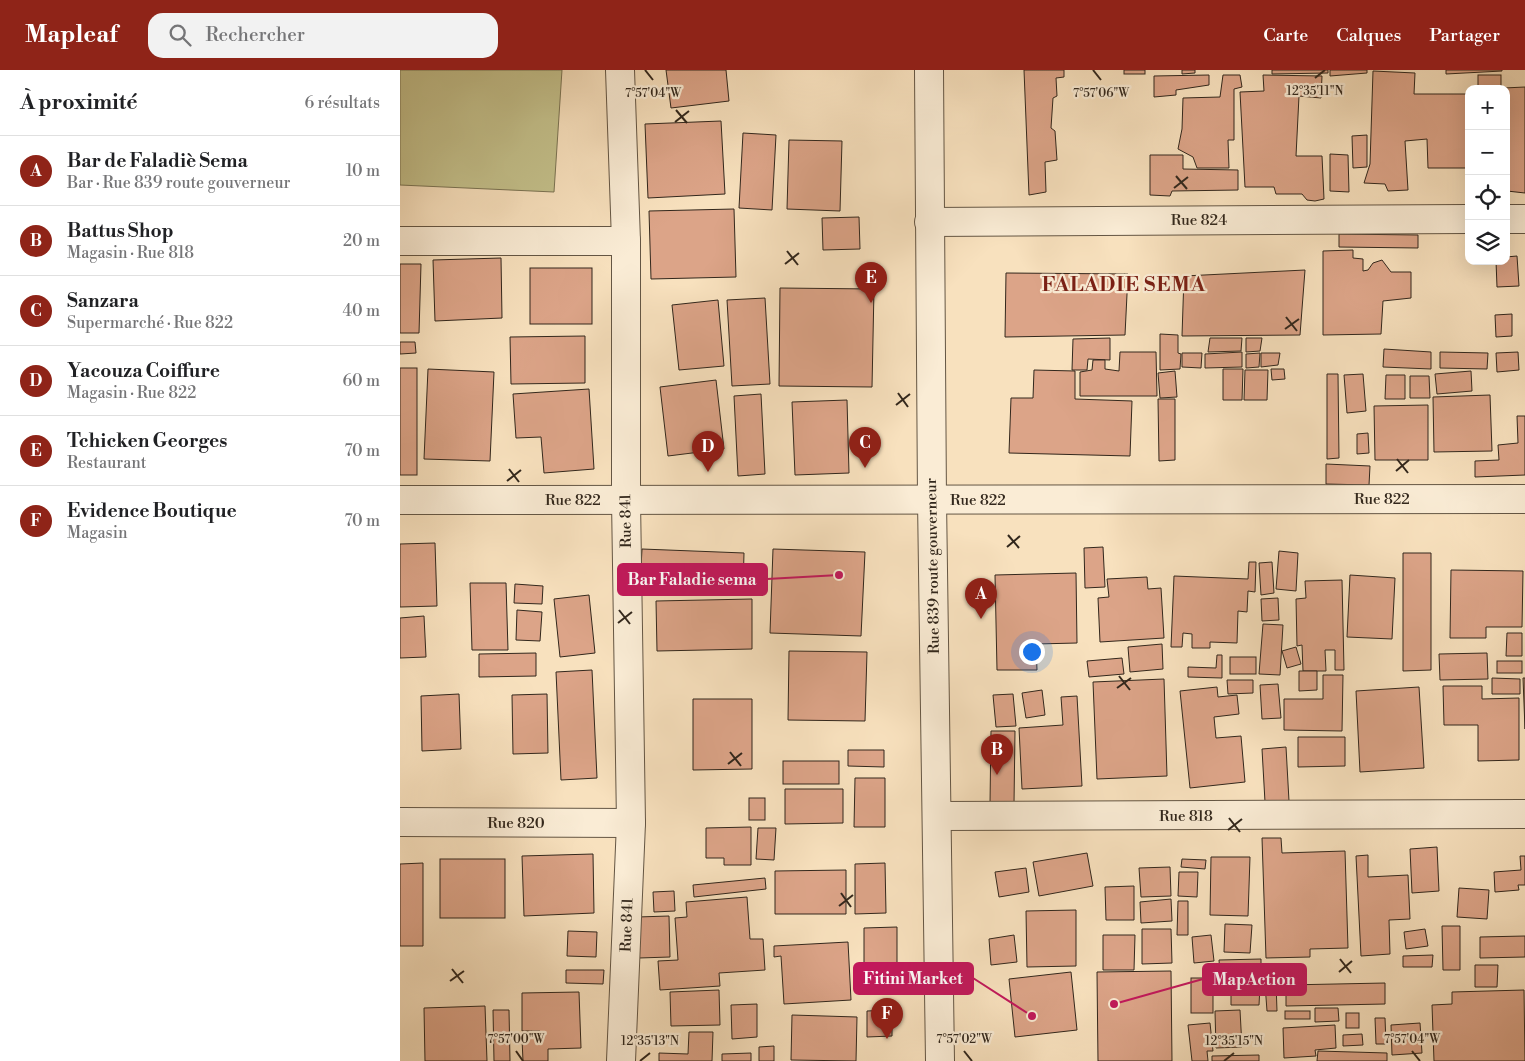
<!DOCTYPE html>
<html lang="fr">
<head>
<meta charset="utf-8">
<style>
  :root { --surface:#fff; --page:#f2f2f2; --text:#202124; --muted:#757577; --line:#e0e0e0; --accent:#8f2418 }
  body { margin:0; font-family:"Libre Bodoni",serif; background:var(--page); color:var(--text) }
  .controls { position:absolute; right:15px; top:15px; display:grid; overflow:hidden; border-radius:10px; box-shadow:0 5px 20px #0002 }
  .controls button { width:45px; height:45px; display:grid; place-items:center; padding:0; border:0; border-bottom:1px solid var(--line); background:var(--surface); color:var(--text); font:25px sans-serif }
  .you { position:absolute; left:631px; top:581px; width:18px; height:18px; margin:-12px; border:4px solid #fff; border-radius:50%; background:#1a73e8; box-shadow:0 0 0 8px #1a73e833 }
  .badge { display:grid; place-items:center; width:32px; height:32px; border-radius:50%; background:var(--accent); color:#fff; font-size:16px; font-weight:700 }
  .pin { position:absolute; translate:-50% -41px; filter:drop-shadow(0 1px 2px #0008) }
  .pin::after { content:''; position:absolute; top:26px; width:18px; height:15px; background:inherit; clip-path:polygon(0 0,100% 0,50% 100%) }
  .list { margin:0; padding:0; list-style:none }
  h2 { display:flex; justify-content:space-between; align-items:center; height:65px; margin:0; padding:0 20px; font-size:21px }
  h2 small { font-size:16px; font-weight:400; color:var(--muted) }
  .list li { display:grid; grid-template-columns:32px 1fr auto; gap:15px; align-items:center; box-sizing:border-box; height:70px; padding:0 20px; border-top:1px solid var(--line) }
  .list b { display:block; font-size:19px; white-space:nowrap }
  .list p { margin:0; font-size:16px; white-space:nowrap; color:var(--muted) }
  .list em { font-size:16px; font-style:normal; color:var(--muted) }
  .icon { flex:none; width:28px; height:28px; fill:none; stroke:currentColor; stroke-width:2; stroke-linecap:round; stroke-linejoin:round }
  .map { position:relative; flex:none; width:1125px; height:991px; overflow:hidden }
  header { display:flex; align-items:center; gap:30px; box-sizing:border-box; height:70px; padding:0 25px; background:var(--accent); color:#fff }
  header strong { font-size:24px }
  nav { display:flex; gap:28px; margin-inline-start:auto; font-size:18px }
  .search { width:350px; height:45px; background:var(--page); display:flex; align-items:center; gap:12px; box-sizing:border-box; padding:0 18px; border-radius:15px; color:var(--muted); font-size:19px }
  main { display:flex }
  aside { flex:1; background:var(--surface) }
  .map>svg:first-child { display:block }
</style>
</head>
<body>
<header>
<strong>Mapleaf</strong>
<div class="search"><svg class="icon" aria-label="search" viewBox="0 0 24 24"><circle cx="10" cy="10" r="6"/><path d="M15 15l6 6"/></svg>Rechercher</div>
<nav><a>Carte</a><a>Calques</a><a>Partager</a></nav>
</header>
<main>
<aside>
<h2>À proximité<small>6 résultats</small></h2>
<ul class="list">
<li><span class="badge">A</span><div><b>Bar de Faladiè Sema</b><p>Bar · Rue 839 route gouverneur</p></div><em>10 m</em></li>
<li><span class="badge">B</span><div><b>Battus Shop</b><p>Magasin · Rue 818</p></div><em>20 m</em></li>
<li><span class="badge">C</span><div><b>Sanzara</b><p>Supermarché · Rue 822</p></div><em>40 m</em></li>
<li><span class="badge">D</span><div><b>Yacouza Coiffure</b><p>Magasin · Rue 822</p></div><em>60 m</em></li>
<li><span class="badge">E</span><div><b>Tchicken Georges</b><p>Restaurant</p></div><em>70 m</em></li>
<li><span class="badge">F</span><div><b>Evidence Boutique</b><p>Magasin</p></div><em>70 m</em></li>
</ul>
</aside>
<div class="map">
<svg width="1125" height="991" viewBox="0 0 1125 991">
  <rect width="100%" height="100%" fill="#f8e1be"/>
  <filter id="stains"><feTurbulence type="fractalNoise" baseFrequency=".004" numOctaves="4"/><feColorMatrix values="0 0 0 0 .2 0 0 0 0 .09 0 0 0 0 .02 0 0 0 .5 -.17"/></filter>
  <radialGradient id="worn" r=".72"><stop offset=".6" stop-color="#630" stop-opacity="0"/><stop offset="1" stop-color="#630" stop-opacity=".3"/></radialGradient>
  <path fill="#c4c18c" stroke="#7b7454" d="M0,0H162L154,122L0,115Z"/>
  <g fill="#dca488" stroke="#32271c">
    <path d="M266,0H326L329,31L271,38Z"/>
    <path d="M624,0H664V7L656,8L657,26L653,28L651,58L655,61L657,90L645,92L646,122L629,125Z"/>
    <rect x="724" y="0" width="21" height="4"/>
    <path d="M782,0H795V3L782,4Z"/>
    <path d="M872,0H928V3L872,4Z"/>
    <path d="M930,0H967V3L930,6Z"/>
    <path d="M1046,0H1102V1L1046,4Z"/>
    <path d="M973,1L1015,3L1014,24H1069L1068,98H1028L1027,69L1005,71L1008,120L988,121L985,114L964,113L970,94Z"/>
    <path d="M809,5V15L776,20V25L754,27V6Z"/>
    <path d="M823,5H840L842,17L834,19V70H828L829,98H797L793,87L778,79L782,59L783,28L820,27Z"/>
    <path d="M863,5L922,6L921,28L899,26L896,86H922L924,129L915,131L907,130L902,124H876L874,117H845L840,22L864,21Z"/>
    <rect x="1078" y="5" width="23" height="14"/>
    <path d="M1125,17V123L1107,121L1106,19L1104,18Z"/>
    <path d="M321,51L325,124L248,128L245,54Z"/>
    <path d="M343,63L376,65L372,140L339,138Z"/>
    <path d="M967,65V97L953,98L952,66Z"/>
    <path d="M389,70L442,71L440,141L387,139Z"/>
    <path d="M930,84L948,85L949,122L930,121Z"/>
    <path d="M750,85H783V99L838,100V120L772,121L770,126L750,125Z"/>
    <path d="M334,139L336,207L251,209L249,141Z"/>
    <path d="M459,147L460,179L423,180L422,148Z"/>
    <path d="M939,164L1018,165V178L939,177Z"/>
    <path d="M953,180V188L963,189V201L968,200L973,193L982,190L991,202H1011V228L983,231L981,264L923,265V181Z"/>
    <path d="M1117,186L1119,216L1097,217L1096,191H1106V187Z"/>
    <path d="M101,188L102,248L35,251L33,190Z"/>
    <path d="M0,194H21L19,263H0Z"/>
    <rect x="130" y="198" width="62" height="56"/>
    <path d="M905,200L900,265L782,266L784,206Z"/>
    <path d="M606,203L728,204L725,265L605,267Z"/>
    <path d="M380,218L474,219L472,317L379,316Z"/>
    <path d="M365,228L370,314L332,316L327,230Z"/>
    <path d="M318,230L324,296L279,300L272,235Z"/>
    <path d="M1112,244V266L1096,267L1095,245Z"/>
    <path d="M760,264L778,265V283L781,284L780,299L760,300Z"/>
    <path d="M185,266V313L111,314L110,267Z"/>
    <path d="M710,268V290L688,289L687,300H672L673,269Z"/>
    <path d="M810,268H842L841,281L808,282Z"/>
    <path d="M846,268H862L860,281L846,282Z"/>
    <path d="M0,272H15L16,283L0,284Z"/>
    <path d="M984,279L1031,282V299L983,297Z"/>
    <path d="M720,282H756L757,326H680V302L692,300L693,290H705V299L719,301Z"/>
    <path d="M842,282V297L805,298V284Z"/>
    <path d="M1040,282L1088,283L1087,299L1040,298Z"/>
    <path d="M1118,282L1119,300L1097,302L1096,283Z"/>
    <path d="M782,283H802L801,298L782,297Z"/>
    <path d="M860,283L859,297L846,298V284Z"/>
    <path d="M861,283H880L878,295L861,297Z"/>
    <rect x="0" y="298" width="17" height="107"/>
    <path d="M28,299L94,302L90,391L24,389Z"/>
    <path d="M823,299H843L842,330H823Z"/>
    <path d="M871,299H884L885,309L872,310Z"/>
    <path d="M634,300L675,301V329L732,331L730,386L609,383L611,328H633Z"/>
    <path d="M845,300H868L867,330H844Z"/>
    <path d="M775,301L777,327L760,328L758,303Z"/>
    <path d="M1071,301L1072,321L1037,324L1035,304Z"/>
    <path d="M927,304H938L939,388L927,389Z"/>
    <path d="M963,304L966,341L947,343L944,305Z"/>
    <path d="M986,305H1005V329H985Z"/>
    <path d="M1010,306H1029L1030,328H1010Z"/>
    <path d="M316,310L324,379L268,386L260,317Z"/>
    <path d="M189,319L194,399L144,403L141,367L116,368L113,324Z"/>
    <path d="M361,324L365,404L338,406L334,326Z"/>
    <path d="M1090,325L1092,381L1034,382L1033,327Z"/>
    <path d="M758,329H775V390L759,391Z"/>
    <path d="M447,330L449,403L395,405L392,332Z"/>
    <path d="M1028,335V390H975L974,336Z"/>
    <path d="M1117,346H1125V405L1075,407V391L1099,390L1098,375L1118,373Z"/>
    <path d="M968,363L969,383L957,384V364Z"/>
    <path d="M926,394L970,396L969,415L926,414Z"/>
    <path d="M35,473L37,536L0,537V474Z"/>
    <path d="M703,477L705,517L685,518L684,478Z"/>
    <path d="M242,479L344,483L343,520L240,516Z"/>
    <path d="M373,479L465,482L461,566L370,563Z"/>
    <path d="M879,481L898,483L896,521L876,519Z"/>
    <path d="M1003,483H1031V600L1003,601Z"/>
    <path d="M849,492H856L855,522L848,521L847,542L838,541L837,573L810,572V578H792V564L783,563L782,577H771L774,506L848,509Z"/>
    <path d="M872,492L874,523L861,525L859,493Z"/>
    <path d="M1051,500L1123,501L1122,557H1086V568H1050Z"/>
    <path d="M676,503L677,573L636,574L637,600H597L595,505Z"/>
    <path d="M950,505L995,508L992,569L947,567Z"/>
    <path d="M747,507L748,519L761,518L764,568L700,572L698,528L709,527L707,509Z"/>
    <path d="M942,510L944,600H935V580H925L926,601H903L902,575L897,576L896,529L906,528L905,511Z"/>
    <path d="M70,513H106L108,580H72Z"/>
    <path d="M115,514L143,516L142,534L114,533Z"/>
    <path d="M189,525L195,583L160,587L154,529Z"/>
    <path d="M878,528L879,550L862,551L861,529Z"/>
    <path d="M352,529V579L257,581L256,531Z"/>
    <path d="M117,540L142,542L140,571L116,570Z"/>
    <path d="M24,546L26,587L0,588V548Z"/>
    <path d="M863,554L883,555L880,605L859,604Z"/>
    <path d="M1107,563H1122V586H1106Z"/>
    <path d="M762,574L763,599L730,602L728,577Z"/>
    <path d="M896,577L901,594L887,598L882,581Z"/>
    <path d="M389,581L467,582L465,651L388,650Z"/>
    <path d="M136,583V606L79,607V584Z"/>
    <path d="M1087,583L1088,609L1040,610L1039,584Z"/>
    <path d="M817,585H822V608L788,607V597L816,598Z"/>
    <rect x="830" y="587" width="26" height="17"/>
    <path d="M722,588L724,604L689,607L687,591Z"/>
    <rect x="1097" y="591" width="25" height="12"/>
    <path d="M192,600L197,708L161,710L156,602Z"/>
    <path d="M899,601H917V620L899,621Z"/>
    <path d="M923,605H943L942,661L884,660V629H923Z"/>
    <path d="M1092,608L1120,609V624H1092Z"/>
    <path d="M1123,608H1125V659Z"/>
    <path d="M764,609L767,706L697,709L693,612Z"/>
    <path d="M827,610H853V623L828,624Z"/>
    <path d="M878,614L881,648L862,649L860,615Z"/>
    <path d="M1043,616H1082V629L1119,628V690L1078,691V655H1044Z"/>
    <path d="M817,617L818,627L837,625L839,644L814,647L816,668L841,666L845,712L790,718L780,621Z"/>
    <path d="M1019,617L1024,698L960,702L956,621Z"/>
    <path d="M642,620L645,645L626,648L622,623Z"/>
    <path d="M59,624L61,679L22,681L21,626Z"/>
    <path d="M147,624L148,683L113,684L112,625Z"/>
    <path d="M613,624L616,656L596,657L593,625Z"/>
    <path d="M677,626L682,716L622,719L619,658L663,655L661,627Z"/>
    <path d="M293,629H352V699L293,700Z"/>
    <path d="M591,661H615L614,734H590Z"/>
    <path d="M898,667H945V696L898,697Z"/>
    <path d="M886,677L889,731L865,732L862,679Z"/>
    <path d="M448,680H484V697L448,696Z"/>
    <rect x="383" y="691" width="56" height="23"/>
    <path d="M455,708H485V757H454Z"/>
    <path d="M385,719H443V753L385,754Z"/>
    <rect x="349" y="728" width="16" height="22"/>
    <path d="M351,757V795H324V788H306V758Z"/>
    <path d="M358,758H376L374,790L356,789Z"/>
    <path d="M862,768H881L882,783L945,781L948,878L910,879V887L866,888Z"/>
    <path d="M1037,777L1039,821L1012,823L1010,779Z"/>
    <path d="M687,783L693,816L639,826L633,792Z"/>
    <path d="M193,784L194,843L124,846L122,786Z"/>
    <path d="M968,785V807L1008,805L1010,849L989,850L990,884L961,886L956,786Z"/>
    <path d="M1120,786H1125V815H1118L1119,820L1095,822L1094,802L1121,800Z"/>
    <path d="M811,787H850L848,846L810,845Z"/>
    <rect x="40" y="789" width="65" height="59"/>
    <path d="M782,789L806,790L805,799L781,797Z"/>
    <path d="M23,793V876H0V794Z"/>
    <path d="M485,793L486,843L455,844V794Z"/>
    <path d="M770,797L771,826L741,827L739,798Z"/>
    <path d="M626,798L629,822L599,827L595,802Z"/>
    <path d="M446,800V844H375V801Z"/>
    <path d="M779,802H798L797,827L778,826Z"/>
    <path d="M365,808L366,819L294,827L293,815Z"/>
    <path d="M734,816V850H706L705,817Z"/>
    <path d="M1059,818L1089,820L1087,849L1057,847Z"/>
    <path d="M274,821L275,841L254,842L253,822Z"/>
    <path d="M347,827L350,869H363L365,900L319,903L320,916L260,920L258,891L278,890L275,848L287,847L286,832Z"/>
    <path d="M771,829L772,851L741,853L740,832Z"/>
    <path d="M778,831H788V865H777Z"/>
    <path d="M676,840V896L627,897L626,841Z"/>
    <path d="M269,846L270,887L239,888L237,847Z"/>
    <path d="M825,854L852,855L850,883L824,882Z"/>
    <path d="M1042,856H1060V900H1043Z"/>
    <path d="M497,857V917H464V858Z"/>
    <path d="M742,859H771L772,893L742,894Z"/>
    <path d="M1025,859L1028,876L1006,879L1004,862Z"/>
    <path d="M168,861L197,862L196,887L167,886Z"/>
    <path d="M614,865L617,892L591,895L589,869Z"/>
    <path d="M703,865H735L734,900H703Z"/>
    <path d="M811,865L814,891L794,893L792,867Z"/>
    <path d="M1125,866V887L1080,888V867Z"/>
    <path d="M448,872L451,930L384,934L381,886L374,887V876Z"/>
    <path d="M1033,885L1032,897H1003V886Z"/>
    <path d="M861,889V903L820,904L819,890Z"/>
    <path d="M1075,895H1098L1097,917H1075Z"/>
    <path d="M166,900H204L203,914L166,913Z"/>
    <path d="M771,901L772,991H698L697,902Z"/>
    <path d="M671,902L677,960L615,967L609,909Z"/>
    <rect x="791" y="908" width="22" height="35"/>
    <path d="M876,913L877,941H867L865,914Z"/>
    <path d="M985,913V934L886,936V915Z"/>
    <path d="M831,915L860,916L859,935H831Z"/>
    <path d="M319,920L320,955L271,956L270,922Z"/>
    <path d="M1124,920L1125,991H1034L1032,935L1052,934V922Z"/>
    <path d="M179,922L181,978L148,979V991H123L122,969L141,968L140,961H122V923Z"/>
    <path d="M357,934V967L332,969L331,935Z"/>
    <path d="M85,936L87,991H25L24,938Z"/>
    <path d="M915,938H938L939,951L915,952Z"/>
    <path d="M93,940H109L110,991H94Z"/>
    <path d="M492,940V966L467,967V941Z"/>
    <path d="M840,940L842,977L816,978L815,941Z"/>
    <rect x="885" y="941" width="25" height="8"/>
    <rect x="946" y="943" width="13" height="15"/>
    <path d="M392,945L457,947L456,991L391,990Z"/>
    <path d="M975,948H985L986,974H976Z"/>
    <path d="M810,953L813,981H807L808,991H792L788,955Z"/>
    <path d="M1020,953L1022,983L992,985L991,955Z"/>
    <path d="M935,955L936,978L915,980L916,986L884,988L883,958Z"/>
    <path d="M289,962H313L312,991H259V983L288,984Z"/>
    <path d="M962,964L963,975L943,976V965Z"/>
    <path d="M374,976V991H359V977Z"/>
    <path d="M918,981L987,983V991H917Z"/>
    <path d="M351,983V991H322V984Z"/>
    <path d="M859,985V991H812V986Z"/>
  </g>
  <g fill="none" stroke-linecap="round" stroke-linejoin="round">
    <defs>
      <g id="minor">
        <path d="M220,0L226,171V430L231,753L221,991"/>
        <path d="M529,0L532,430L540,991"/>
        <path d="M1106,149H1125"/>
        <path d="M529,152L1069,149"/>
        <path d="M0,171H226"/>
        <path d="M0,430L1125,429"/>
        <path d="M537,746L1125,744"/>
        <path d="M0,752L231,753"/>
      </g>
    </defs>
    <use href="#minor" stroke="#645644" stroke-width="30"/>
    <use href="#minor" stroke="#faecd5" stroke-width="28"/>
  </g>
  <path fill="none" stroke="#32271c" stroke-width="2" d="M245,0L253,10M693,0L701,10M915,8L925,0M276,40L287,53M275,52L289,41M776,106L787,119M774,118L788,107M387,181L398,195M385,194L399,183M886,247L897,261M885,259L899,249M498,323L508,337M496,335L510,324M997,389L1008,403M109,399L119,412M996,401L1009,390M107,411L121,400M608,465L619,478M607,477L620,466M219,540L230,554M218,553L232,542M719,606L730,620M717,618L731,608M330,682L341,696M328,694L342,683M829,748L840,762M828,760L842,749M441,823L451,837M439,836L453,825M940,889L951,903M52,899L63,913M939,902L952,891M50,911L64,901M116,981L123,991M564,981L572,991M1012,981L1020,991M240,991L250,983M824,991L834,983"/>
  <g text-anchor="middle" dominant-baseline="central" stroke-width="4.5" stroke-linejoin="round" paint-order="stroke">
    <g font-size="15" fill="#32271c" stroke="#faecd5">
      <text x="799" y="150">Rue 824</text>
      <text x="982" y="429">Rue 822</text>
      <text x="173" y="430">Rue 822</text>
      <text x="578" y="430">Rue 822</text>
      <text transform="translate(226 451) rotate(-91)">Rue 841</text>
      <text transform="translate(533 496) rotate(-91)">Rue 839 route gouverneur</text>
      <text x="786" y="746">Rue 818</text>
      <text x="116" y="753">Rue 820</text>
      <text transform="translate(227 855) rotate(-88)">Rue 841</text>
    </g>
    <g font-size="20" font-weight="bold" letter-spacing="1" fill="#7a1f14" stroke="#faecd5">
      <text x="724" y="215">FALADIE SEMA</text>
    </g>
  </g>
  <g font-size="12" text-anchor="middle" fill="#32271c" stroke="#faecd5" stroke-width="4.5" stroke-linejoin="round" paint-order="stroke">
    <text x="915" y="25">12°35'11"N</text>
    <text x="253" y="27">7°57'04"W</text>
    <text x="701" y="27">7°57'06"W</text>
    <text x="116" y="973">7°57'00"W</text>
    <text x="564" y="973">7°57'02"W</text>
    <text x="1012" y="973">7°57'04"W</text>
    <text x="250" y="975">12°35'13"N</text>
    <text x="834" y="975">12°35'15"N</text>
  </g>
  <path fill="none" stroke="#c2185b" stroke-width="2" d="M439 505L367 509M632 946L573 908M714 934L803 909"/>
  <g fill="#c2185b" stroke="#faecd5" stroke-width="2">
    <circle cx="439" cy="505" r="5"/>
    <circle cx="632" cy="946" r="5"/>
    <circle cx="714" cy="934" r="5"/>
  </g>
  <g fill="#c2185b" stroke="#c2185b" stroke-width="2">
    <rect x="218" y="494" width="149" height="31" rx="5"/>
    <rect x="454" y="893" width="119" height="31" rx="5"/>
    <rect x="803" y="894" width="103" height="31" rx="5"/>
  </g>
  <g font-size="16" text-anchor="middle" font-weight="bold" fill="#fff">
    <text x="292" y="515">Bar Faladie sema</text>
    <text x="513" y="914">Fitini Market</text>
    <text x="854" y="915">MapAction</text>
  </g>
  <rect width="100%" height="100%" filter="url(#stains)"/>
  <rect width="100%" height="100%" fill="url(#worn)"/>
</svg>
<div class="controls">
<button>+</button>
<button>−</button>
<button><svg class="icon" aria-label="locate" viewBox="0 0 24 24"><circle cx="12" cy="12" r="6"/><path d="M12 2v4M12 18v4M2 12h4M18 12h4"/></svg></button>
<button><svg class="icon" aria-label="layers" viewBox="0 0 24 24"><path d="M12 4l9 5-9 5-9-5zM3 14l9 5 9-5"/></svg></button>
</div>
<div class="you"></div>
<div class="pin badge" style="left:581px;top:549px">A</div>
<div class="pin badge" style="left:597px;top:705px">B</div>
<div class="pin badge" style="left:465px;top:398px">C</div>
<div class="pin badge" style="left:308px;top:402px">D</div>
<div class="pin badge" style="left:471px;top:233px">E</div>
<div class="pin badge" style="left:487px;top:969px">F</div>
</div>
</main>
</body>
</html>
